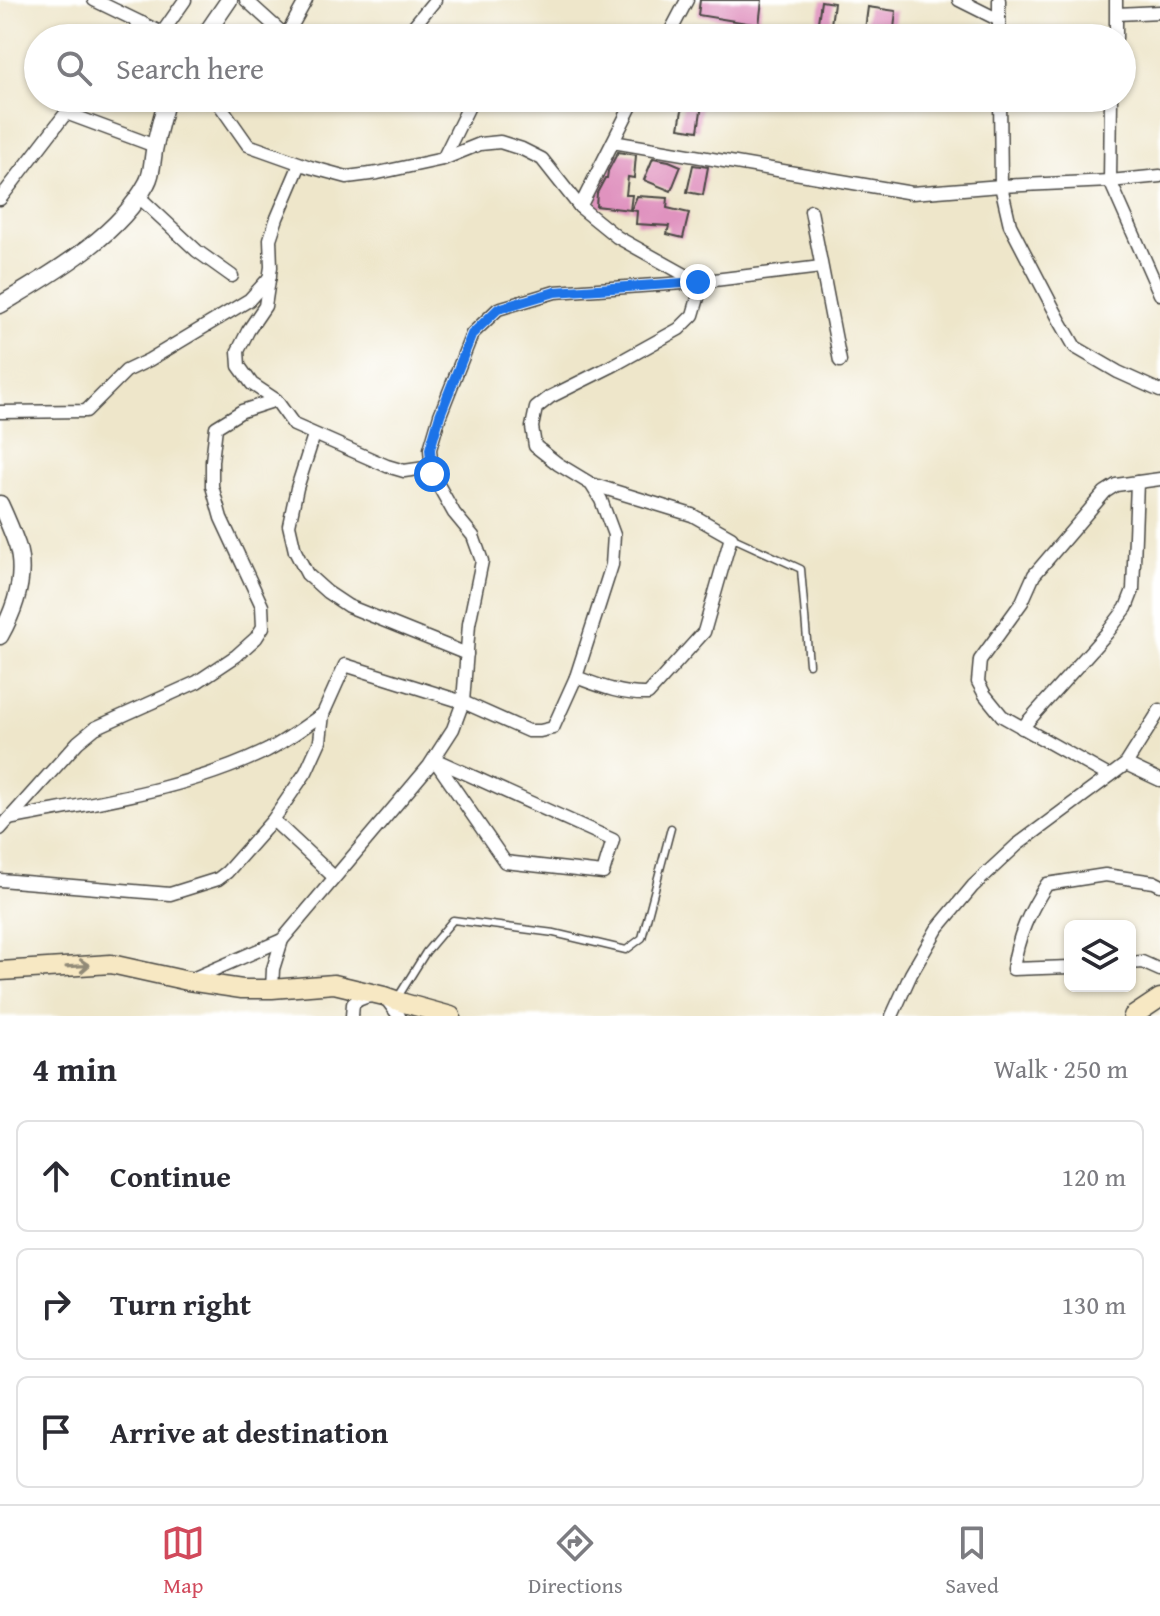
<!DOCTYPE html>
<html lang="en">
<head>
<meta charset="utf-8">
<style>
  :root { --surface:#fff; --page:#f7f7f7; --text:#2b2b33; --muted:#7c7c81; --line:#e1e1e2; --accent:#d1495b }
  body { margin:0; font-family:"Gentium Book Plus",serif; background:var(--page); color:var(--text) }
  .controls { position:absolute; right:24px; bottom:24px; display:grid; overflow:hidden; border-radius:12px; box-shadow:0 2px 6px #0004 }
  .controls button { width:72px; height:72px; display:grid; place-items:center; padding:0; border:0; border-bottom:2px solid var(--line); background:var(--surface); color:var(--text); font:40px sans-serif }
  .stop { position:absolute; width:24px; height:24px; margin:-18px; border:6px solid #1a73e8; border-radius:50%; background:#fff }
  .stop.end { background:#1a73e8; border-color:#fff; box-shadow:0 2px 8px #0008 }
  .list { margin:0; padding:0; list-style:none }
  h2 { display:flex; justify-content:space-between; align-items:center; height:104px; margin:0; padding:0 32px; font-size:34px }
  h2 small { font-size:26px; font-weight:400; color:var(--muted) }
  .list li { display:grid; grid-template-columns:52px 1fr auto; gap:24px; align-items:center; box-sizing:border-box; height:112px; margin:0 16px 16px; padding:0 16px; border:2px solid var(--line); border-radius:12px }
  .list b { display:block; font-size:30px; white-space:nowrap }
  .list em { font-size:26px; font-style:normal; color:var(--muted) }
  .icon { flex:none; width:44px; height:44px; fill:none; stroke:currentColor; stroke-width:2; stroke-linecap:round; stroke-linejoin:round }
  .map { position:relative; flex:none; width:1160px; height:1016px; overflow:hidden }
  .search { position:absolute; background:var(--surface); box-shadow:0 2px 6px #0004; left:24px; right:24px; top:24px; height:88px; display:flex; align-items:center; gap:20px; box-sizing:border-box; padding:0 28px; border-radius:44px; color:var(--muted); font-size:30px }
  .sheet { height:488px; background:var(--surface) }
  nav { display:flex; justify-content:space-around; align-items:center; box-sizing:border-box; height:112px; border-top:2px solid var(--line); background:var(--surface); font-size:22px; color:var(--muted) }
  nav a { display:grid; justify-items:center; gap:4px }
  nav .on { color:var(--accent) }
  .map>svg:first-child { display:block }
</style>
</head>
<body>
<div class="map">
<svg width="1160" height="1016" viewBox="0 0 1160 1016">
  <rect width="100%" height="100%" fill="#fff"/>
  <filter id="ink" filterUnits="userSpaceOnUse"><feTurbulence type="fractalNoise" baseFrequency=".0125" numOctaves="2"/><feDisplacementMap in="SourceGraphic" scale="16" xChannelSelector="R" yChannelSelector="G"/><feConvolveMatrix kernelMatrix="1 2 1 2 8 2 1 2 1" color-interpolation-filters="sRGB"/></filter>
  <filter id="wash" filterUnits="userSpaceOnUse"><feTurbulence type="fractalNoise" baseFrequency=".006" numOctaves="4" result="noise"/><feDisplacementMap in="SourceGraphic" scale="32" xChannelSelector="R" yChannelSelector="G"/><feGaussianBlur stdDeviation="1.8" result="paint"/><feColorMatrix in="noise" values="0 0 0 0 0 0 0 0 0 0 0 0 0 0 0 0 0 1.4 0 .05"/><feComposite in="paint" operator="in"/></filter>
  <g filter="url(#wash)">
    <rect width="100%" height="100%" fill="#eee6ca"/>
    <g id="blocks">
      <g fill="#e093bf">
        <path d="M700,0H762L759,25L698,15Z"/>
        <path d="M821,1L834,3L830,31L817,29Z"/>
        <path d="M868,7L896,11L893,38L864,37Z"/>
        <path d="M684,98H703L698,131L679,128Z"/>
        <path d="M618,152L636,155L634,178L628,177L626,195H632L630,210L596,206L597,193L605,178H607L608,171Z"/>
        <path d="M653,158L669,161L681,166L671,191L644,180Z"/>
        <path d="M693,165L708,167L703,195L687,192Z"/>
        <path d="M637,196L668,198L667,208L689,213L683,238L667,234L669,226L636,224L637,211L631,210Z"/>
      </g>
    </g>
  </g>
  <g filter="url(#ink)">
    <use href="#blocks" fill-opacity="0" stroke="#484743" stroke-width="2"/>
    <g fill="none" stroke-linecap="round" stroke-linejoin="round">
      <defs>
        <g id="service">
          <path d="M731,537L801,569L809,664"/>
          <path d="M398,997L426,952L453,920L554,933L626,950L642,938L671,828"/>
        </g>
        <g id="minor">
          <path d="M94,0L162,33L167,38"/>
          <path d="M246,0L288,38"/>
          <path d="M959,0L999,20"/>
          <path d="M999,0V38"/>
          <path d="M1117,14L1160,12"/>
          <path d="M162,33L185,0"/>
          <path d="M286,36L306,0"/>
          <path d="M130,38L142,23"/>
          <path d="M404,38L435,0"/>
          <path d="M564,38L569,37L594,38"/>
          <path d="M667,38L687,0"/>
          <path d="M1116,38V0"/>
          <path d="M1000,98L1001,186L1010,225L1060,321L1075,347L1118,372L1160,391"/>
          <path d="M1111,98L1110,181L1160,294"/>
          <path d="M66,113L155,146"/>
          <path d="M613,142L912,193L1001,186L1110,181L1160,176"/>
          <path d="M443,159L473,98"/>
          <path d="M300,164L277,218L270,239L271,267L265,306L248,331L238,351L239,366L252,384L276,400L294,425L387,466L404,471L432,467"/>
          <path d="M138,196L197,251L232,276"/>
          <path d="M0,199L66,113L80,98"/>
          <path d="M580,207L635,98"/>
          <path d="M811,211L840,361"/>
          <path d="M0,412L86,411L126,371L149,360L249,300L270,277"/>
          <path d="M314,435L297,488L289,525L295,551L307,574L327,592L348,606L467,654"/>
          <path d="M576,677C600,686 622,695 648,694L704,632L731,537L692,515L591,484"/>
          <path d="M1022,728L1107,633L1126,608L1133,590L1137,482"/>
          <path d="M434,759L613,840L603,873L505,862Z"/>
          <path d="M1126,764L1160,780"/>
          <path d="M1109,776L1002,716L985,695L978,682L980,660L1022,602L1034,575L1105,492L1116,485L1160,479"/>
          <path d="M9,819C95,802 186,790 266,751C286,741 305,726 323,714"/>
          <path d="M273,820L334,877"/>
          <path d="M0,829L78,742L95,728L197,682L236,656L256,638L263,627L262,606L221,518L212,486V461L216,427L242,411L276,400"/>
          <path d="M0,880L170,894L218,879L227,872L273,820L306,772L320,741L323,714L345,665L463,702L528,731H540L553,728L576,677L612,565L614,535L601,500L591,484L558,464L535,446L532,427L536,408L550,397L614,365L679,329L693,315L698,298V282L617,237L580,207L542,159L522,149L500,142L480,144L443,159L378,173L347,177L310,167L248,145L215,98"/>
          <path d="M1130,963L1142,962L1160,970"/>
          <path d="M1070,967L1013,969C1018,935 1029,912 1047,884L1105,875L1154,882L1160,885"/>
          <path d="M190,980L282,940"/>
          <path d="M272,989L273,969L282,940L429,766L453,729L463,702L469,624L482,561L473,536L454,513L432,474L430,449L440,415L472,334L498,309L555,292L698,282L821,267"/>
          <path d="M352,1016L353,1004C363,995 371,996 384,996L399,1016"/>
          <path d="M892,1016L911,974L937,929L973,886L1017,845L1126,764L1160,710"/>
        </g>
        <g id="tertiary">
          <path d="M203,38L229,0"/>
          <path d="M0,305C51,274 118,237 147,183C153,173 152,158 155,146C158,130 163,114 167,98"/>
          <path d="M0,504C6,517 12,531 17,545C27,576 15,609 0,636"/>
        </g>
        <g id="secondary">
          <path d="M0,971L111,964L188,981L242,989H272L334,984L384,996L404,1003L451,1016"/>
          <path d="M1133,1016L1160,998"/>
        </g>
      </defs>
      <use href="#service" stroke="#484743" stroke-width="9"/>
      <use href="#minor" stroke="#484743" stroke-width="15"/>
      <use href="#tertiary" stroke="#484743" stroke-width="19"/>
      <use href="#secondary" stroke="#484743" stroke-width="21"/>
      <use href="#service" stroke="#fff" stroke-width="6"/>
      <use href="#minor" stroke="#fff" stroke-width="12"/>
      <use href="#tertiary" stroke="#fff" stroke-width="16"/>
      <use href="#secondary" stroke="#f7e8c3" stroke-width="18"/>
    </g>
    <defs><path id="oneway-shaft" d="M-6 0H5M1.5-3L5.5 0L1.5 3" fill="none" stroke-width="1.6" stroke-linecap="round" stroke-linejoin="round" transform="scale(2)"/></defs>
    <use stroke="#918a77" href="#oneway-shaft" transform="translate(78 966) rotate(-4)"/>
  </g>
  <g fill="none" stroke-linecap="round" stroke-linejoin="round" filter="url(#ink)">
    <path stroke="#1a73e8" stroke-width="10" d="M432,474L430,449L440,415L472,334L498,309L555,292L698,282"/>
  </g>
</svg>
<div class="controls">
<button><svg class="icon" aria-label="layers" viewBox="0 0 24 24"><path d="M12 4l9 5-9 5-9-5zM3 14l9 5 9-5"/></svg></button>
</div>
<div class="stop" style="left:432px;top:474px"></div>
<div class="stop end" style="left:698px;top:282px"></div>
<div class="search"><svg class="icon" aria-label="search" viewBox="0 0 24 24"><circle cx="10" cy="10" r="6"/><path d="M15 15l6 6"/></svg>Search here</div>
</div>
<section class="sheet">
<h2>4 min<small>Walk · 250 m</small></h2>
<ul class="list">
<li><svg class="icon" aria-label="ahead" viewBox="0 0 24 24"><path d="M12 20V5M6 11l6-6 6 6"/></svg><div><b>Continue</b></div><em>120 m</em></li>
<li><svg class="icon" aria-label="right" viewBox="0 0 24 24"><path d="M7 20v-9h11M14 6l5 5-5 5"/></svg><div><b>Turn right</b></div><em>130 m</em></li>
<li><svg class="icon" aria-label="arrive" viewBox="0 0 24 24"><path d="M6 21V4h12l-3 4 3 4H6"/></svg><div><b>Arrive at destination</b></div></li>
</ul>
</section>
<nav>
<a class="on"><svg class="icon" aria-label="map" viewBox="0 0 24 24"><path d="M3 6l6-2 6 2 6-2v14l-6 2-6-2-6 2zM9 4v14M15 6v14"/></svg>Map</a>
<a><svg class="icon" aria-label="directions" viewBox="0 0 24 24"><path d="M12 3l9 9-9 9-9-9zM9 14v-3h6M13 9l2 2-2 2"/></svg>Directions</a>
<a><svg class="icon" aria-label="saved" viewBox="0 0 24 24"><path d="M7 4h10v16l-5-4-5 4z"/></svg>Saved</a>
</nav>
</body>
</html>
